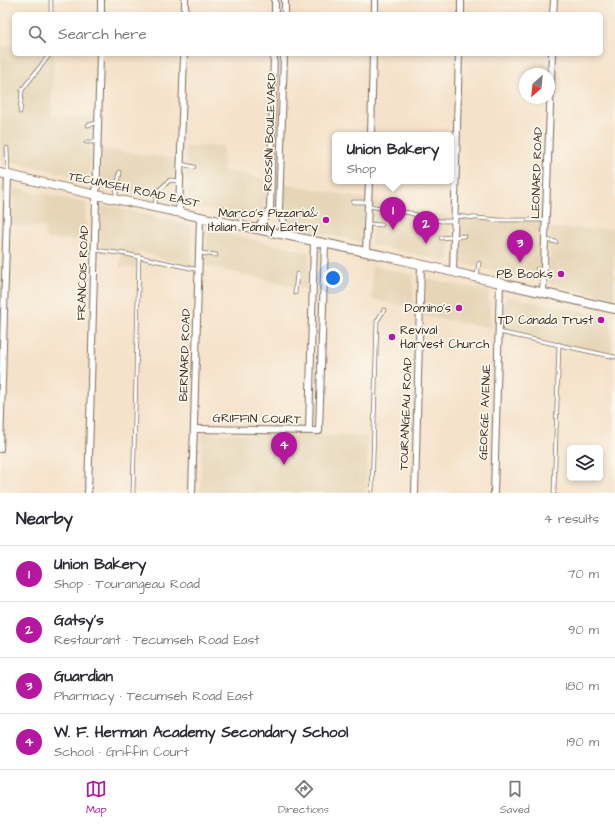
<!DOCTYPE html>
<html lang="en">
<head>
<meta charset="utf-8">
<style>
  :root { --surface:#fff; --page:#f2f2f3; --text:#2b2b33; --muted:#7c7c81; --line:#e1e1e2; --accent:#b5179e }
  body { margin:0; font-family:"Architects Daughter",sans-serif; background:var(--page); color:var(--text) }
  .controls { position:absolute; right:12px; bottom:12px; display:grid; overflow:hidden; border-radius:6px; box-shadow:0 2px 6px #0003 }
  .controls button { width:36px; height:36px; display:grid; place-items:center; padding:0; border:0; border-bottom:1px solid var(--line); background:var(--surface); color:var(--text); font:20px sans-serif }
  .compass { position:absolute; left:519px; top:68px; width:36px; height:36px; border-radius:50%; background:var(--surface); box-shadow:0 2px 6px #0003; rotate:207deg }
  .you { position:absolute; left:333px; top:278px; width:14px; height:14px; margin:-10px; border:3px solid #fff; border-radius:50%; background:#1a73e8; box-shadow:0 0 0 6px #1a73e833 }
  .badge { display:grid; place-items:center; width:26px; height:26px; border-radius:50%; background:var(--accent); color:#fff; font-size:13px; font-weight:700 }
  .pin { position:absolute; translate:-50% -33px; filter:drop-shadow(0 1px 2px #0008) }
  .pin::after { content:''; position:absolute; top:21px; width:14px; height:12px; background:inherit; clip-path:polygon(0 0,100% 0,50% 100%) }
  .popup { position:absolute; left:332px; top:132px; width:122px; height:52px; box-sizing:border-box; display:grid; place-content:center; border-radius:6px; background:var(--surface); filter:drop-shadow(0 1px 3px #0005); font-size:13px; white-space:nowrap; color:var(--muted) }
  .popup b { font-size:15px; color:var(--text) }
  .popup::after { content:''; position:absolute; left:50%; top:100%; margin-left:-8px; border:8px solid transparent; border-top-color:var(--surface) }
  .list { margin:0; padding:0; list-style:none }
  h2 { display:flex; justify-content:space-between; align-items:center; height:52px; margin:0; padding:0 16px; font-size:17px }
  h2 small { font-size:13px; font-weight:400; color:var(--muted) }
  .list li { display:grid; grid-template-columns:26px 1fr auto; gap:12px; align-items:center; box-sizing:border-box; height:56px; padding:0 16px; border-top:1px solid var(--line) }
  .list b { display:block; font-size:15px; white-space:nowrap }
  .list p { margin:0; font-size:13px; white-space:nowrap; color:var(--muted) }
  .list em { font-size:13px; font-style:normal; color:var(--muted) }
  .icon { flex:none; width:22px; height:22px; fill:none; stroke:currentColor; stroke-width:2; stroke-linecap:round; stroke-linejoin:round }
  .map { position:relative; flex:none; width:615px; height:493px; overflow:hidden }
  .search { position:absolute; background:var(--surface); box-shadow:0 2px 6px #0003; left:12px; right:12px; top:12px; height:44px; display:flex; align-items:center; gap:10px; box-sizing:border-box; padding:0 14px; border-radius:6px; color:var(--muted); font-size:15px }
  .sheet { height:276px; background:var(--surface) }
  nav { display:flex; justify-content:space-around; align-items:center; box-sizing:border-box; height:56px; border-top:1px solid var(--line); background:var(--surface); font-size:11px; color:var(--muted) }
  nav a { display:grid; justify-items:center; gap:2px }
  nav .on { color:var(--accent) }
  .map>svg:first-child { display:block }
</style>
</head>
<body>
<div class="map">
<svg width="615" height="493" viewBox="0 0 615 493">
  <rect width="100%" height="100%" fill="#fbf7ec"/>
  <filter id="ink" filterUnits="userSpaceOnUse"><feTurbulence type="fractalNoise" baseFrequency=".025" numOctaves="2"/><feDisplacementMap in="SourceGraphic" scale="8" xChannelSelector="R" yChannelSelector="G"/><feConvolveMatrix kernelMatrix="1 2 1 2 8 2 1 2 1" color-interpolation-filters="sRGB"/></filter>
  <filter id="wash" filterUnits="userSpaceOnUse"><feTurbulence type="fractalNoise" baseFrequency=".012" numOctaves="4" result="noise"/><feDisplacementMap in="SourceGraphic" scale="16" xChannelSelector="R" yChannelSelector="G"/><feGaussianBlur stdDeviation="0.9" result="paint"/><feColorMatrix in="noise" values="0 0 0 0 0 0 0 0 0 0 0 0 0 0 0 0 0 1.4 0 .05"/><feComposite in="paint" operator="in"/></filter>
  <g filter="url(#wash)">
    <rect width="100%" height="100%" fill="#f5e2ca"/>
    <g fill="#e6d5b7">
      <path d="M0,46H14V54H54L51,116L92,117L89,179L0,160Z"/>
      <path d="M186,146H223L224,170L267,180L265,222L185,204Z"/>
      <path d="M101,149L177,159L175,200L101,185Z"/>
      <path d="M282,183L365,199L364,243L287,225L282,213Z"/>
      <path d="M15,188L86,203L85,240L46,239L44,227L12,225Z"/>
      <path d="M373,201L451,217L449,262L371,244Z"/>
      <path d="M101,206L114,207L191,226L192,267L140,252L139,268L120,267V253L100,252Z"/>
      <path d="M460,218L543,221L541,282L459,263Z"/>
      <path d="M550,228L615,229V299L549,284Z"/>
      <path d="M208,230L309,252L308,290L205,266Z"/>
      <path d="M372,266L413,275V308L372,299Z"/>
      <path d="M427,279L489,291L490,328L424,316Z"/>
      <path d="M506,296L611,318L612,356L502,333Z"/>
      <path d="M202,433L368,437L366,493H200Z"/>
    </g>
  </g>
  <g filter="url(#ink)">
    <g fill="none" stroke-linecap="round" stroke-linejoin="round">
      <defs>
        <g id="service">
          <path d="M51,14V0"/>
          <path d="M20,112L22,90L50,54"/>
          <path d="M88,125L98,123"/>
          <path d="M86,142H97"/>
          <path d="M7,148L8,173"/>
          <path d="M181,164L194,167"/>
          <path d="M115,199L120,172"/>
          <path d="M353,202H369"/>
          <path d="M369,206L410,213L429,219L441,221H454"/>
          <path d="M154,207L158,191L170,180L179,181"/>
          <path d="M455,216L499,220H546"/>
          <path d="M221,220L222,207"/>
          <path d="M367,224L382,225"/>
          <path d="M241,226L243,212"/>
          <path d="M441,238L464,236"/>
          <path d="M545,240L556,242"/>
          <path d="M95,250L126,254L199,270"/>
          <path d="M200,253L216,255"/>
          <path d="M537,269L544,270"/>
          <path d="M477,276L479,263"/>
          <path d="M295,293L297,274"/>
          <path d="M499,332L615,357"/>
          <path d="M133,493L139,256"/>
          <path d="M372,493L377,321L384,310"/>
          <path d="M554,493L559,344"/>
        </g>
        <g id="minor">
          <path d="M101,14V0"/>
          <path d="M185,14V0"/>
          <path d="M275,14V0"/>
          <path d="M285,14V0"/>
          <path d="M375,14V0"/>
          <path d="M461,14V0"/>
          <path d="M553,14L554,0"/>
          <path d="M284,54L279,210L289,236"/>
          <path d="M371,135L373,54"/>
          <path d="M179,212L184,54"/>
          <path d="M257,229L270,210L274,54"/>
          <path d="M366,252L369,181"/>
          <path d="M453,272L459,54"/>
          <path d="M543,293L552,54"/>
          <path d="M194,429L319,431L325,243"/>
          <path d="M309,430L314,241"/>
          <path d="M0,449L8,175"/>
          <path d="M88,493L100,54"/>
          <path d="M192,493L200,217"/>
          <path d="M415,493L421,264"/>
          <path d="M494,493L500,283"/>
        </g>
        <path id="secondary" d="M0,173L96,195L385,256L500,283L615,309"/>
      </defs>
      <use href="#service" stroke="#7c6a5a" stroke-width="4.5"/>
      <use href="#minor" stroke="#7c6a5a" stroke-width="8"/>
      <use href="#secondary" stroke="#7c6a5a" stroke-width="10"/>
      <use href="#service" stroke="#fff" stroke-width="3"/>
      <use href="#minor" stroke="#fff" stroke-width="6"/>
      <use href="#secondary" stroke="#fff" stroke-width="8"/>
    </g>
  </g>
  <g fill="#b5179e" stroke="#fbf7ec" stroke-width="1.5">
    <circle cx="326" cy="220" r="4"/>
    <circle cx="561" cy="274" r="4"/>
    <circle cx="459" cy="308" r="4"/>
    <circle cx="601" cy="320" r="4"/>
    <circle cx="392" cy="337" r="4"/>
  </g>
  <g text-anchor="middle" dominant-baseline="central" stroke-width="3.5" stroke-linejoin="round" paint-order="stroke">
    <g font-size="12" fill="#3b2a1e" stroke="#fbf7ec">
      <text transform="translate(270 132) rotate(-88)">ROSSINI BOULEVARD</text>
      <text transform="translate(537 173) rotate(-88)">LEONARD ROAD</text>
      <text transform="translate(134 190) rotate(12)">TECUMSEH ROAD EAST</text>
      <text transform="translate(83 273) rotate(-88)">FRANCOIS ROAD</text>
      <text transform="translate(185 355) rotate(-88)">BERNARD ROAD</text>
      <text transform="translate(485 412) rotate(-88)">GEORGE AVENUE</text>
      <text transform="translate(406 414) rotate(-88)">TOURANGEAU ROAD</text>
      <text transform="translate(257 419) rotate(1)">GRIFFIN COURT</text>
    </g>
    <g font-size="12" fill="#3b2a1e" stroke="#fbf7ec" text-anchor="end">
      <text x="318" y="213">Marco's Pizzaria&amp;<tspan x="318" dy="14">Italian Family Eatery</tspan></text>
      <text x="553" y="274">PB Books</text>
      <text x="451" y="308">Domino's</text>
      <text x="593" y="320">TD Canada Trust</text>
      <text x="400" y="330" text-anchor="start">Revival<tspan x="400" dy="14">Harvest Church</tspan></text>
    </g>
  </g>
</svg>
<div class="controls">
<button><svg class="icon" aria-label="layers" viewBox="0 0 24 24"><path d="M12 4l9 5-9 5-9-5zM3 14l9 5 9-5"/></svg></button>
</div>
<svg class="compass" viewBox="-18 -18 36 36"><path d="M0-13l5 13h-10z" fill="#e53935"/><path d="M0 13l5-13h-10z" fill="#7c7c81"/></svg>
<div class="you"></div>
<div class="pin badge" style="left:393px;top:230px">1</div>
<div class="popup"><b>Union Bakery</b>Shop</div>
<div class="pin badge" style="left:426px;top:244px">2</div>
<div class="pin badge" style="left:520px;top:263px">3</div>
<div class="pin badge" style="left:284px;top:465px">4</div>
<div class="search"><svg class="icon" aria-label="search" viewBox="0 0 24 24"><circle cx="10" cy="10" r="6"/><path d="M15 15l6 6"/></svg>Search here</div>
</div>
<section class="sheet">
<h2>Nearby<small>4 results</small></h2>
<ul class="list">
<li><span class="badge">1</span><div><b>Union Bakery</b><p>Shop · Tourangeau Road</p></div><em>70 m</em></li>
<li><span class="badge">2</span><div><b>Gatsy's</b><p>Restaurant · Tecumseh Road East</p></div><em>90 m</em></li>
<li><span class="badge">3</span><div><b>Guardian</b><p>Pharmacy · Tecumseh Road East</p></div><em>180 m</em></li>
<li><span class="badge">4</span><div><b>W. F. Herman Academy Secondary School</b><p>School · Griffin Court</p></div><em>190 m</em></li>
</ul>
</section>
<nav>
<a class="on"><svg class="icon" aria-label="map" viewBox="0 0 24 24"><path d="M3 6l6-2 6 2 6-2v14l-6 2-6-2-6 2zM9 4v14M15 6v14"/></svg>Map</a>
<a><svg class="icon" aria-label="directions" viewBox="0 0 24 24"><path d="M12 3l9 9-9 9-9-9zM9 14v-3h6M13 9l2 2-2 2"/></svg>Directions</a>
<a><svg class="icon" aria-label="saved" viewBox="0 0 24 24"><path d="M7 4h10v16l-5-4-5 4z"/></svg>Saved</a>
</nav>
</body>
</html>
